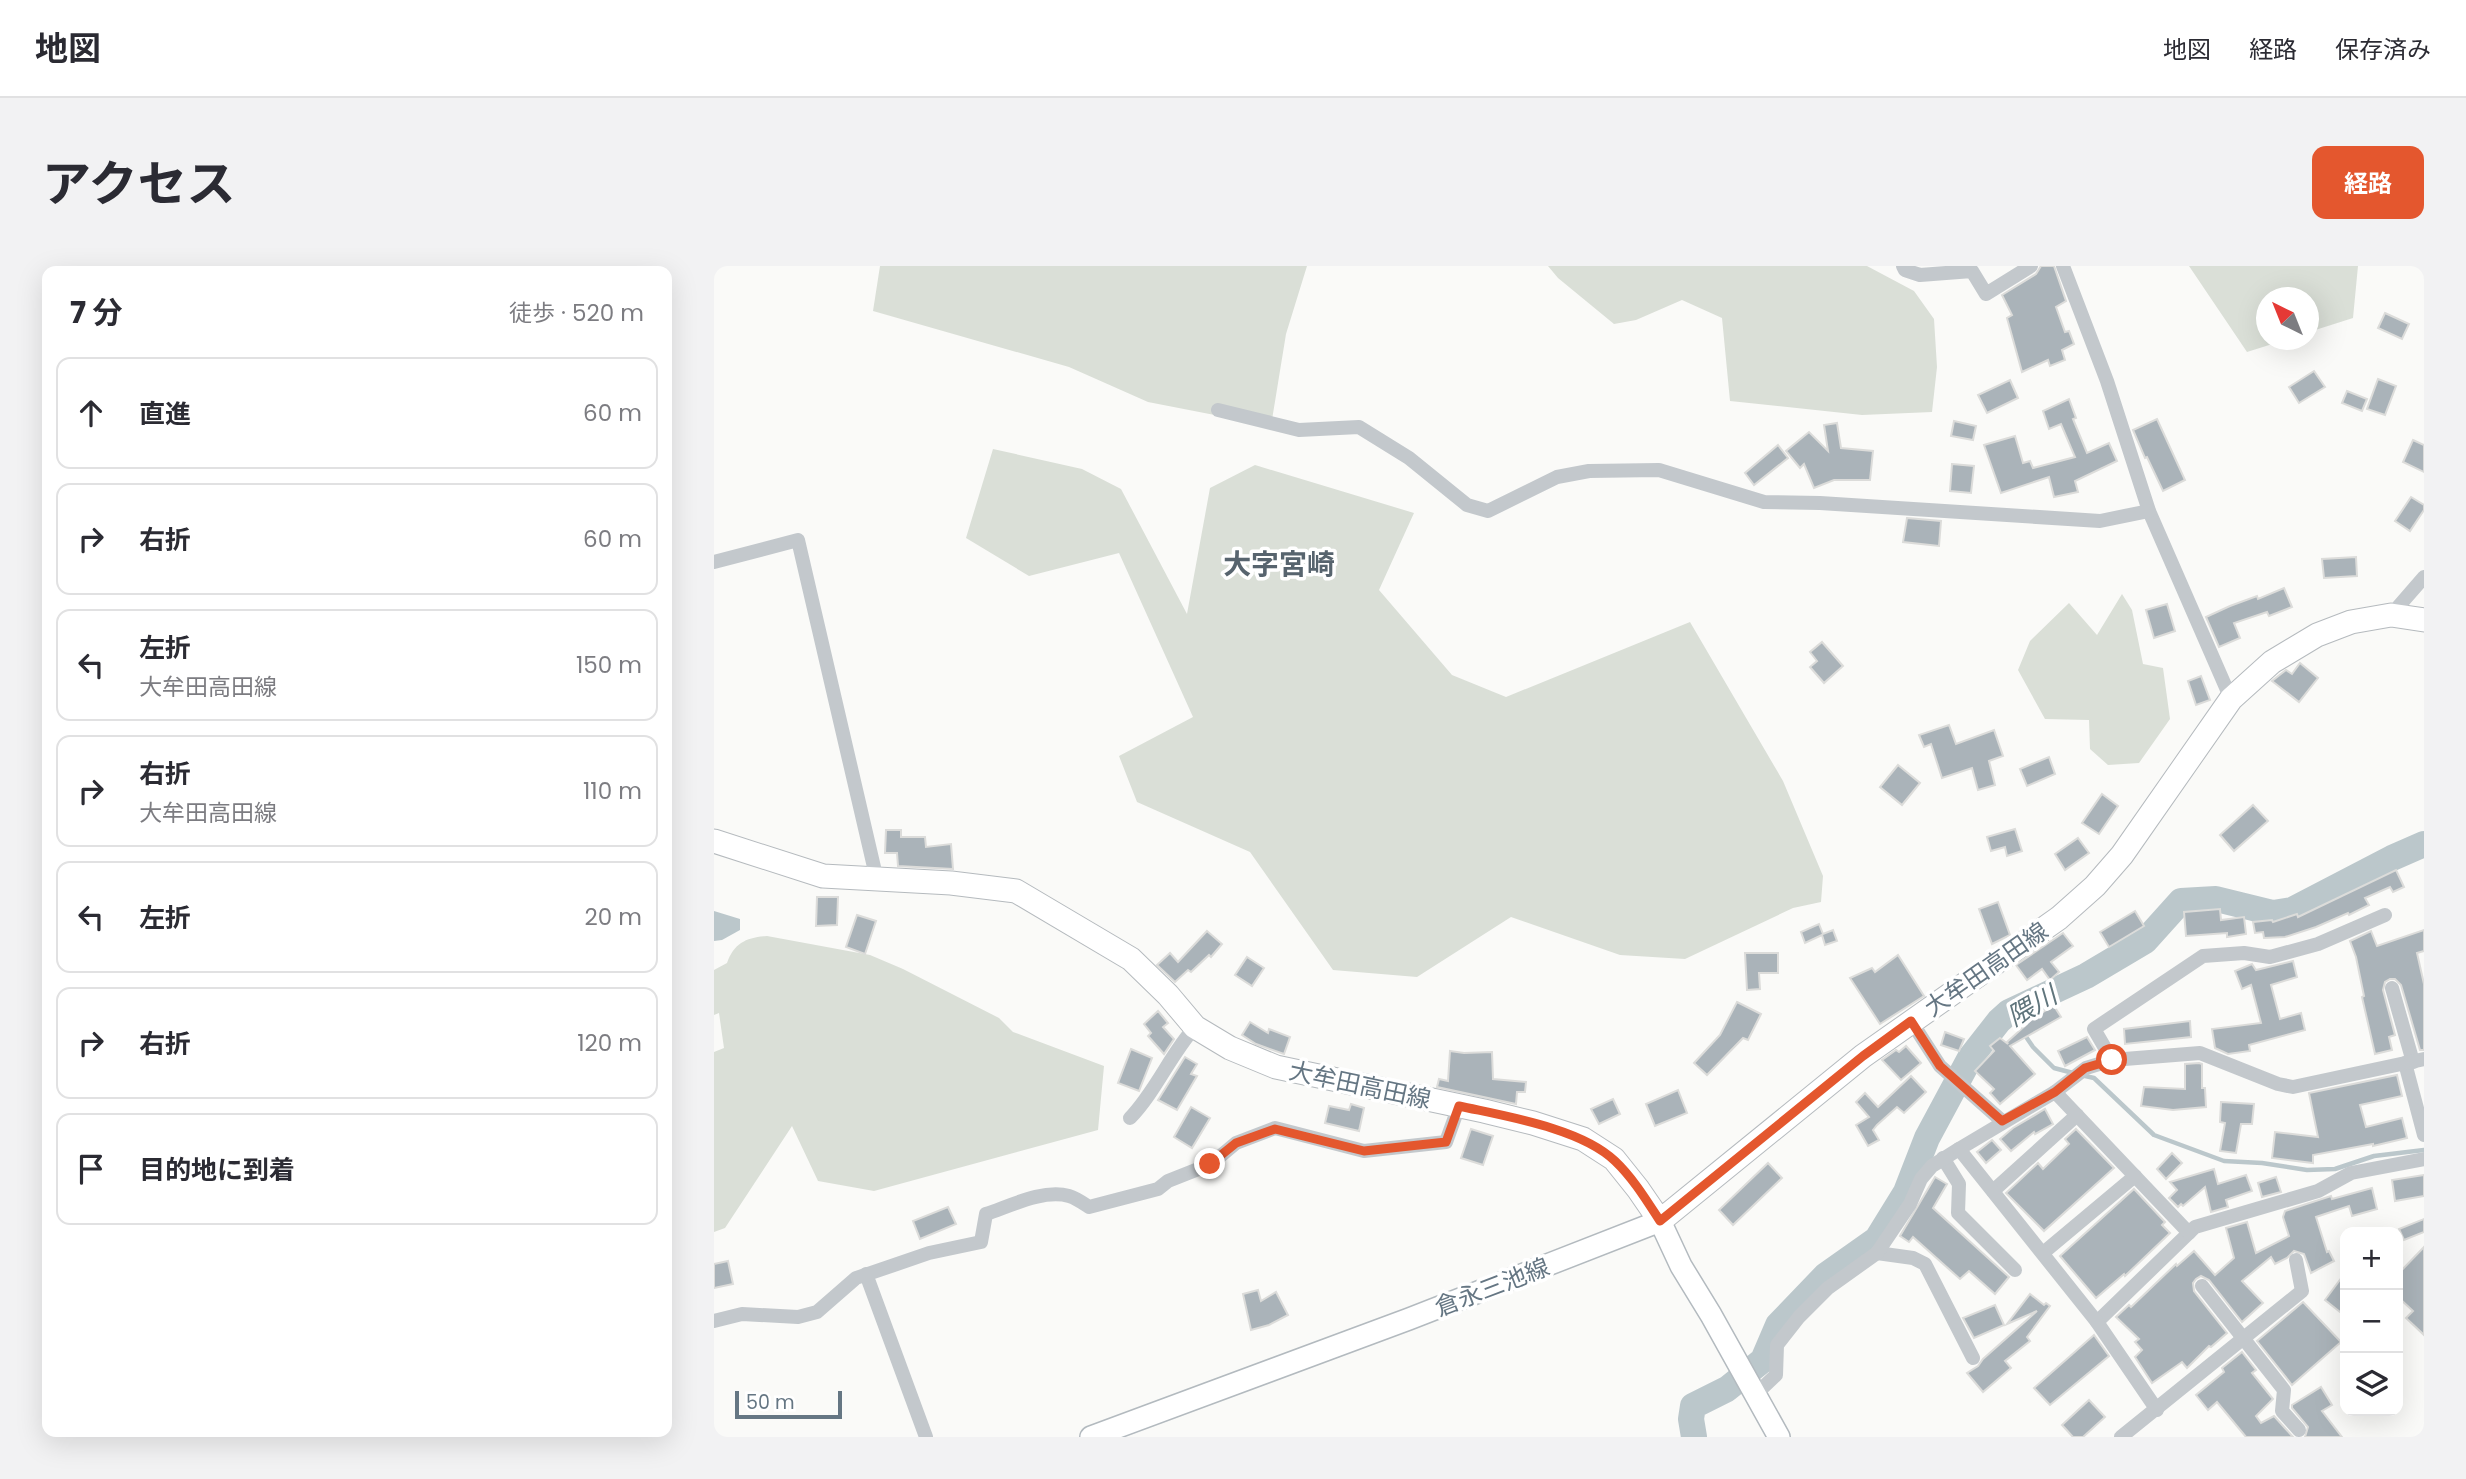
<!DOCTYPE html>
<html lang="ja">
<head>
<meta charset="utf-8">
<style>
  :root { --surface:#fff; --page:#f2f2f3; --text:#2b2b33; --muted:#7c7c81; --line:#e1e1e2; --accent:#e4572e }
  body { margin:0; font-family:Poppins,"Noto Sans JP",sans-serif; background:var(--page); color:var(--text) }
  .controls { position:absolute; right:21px; bottom:21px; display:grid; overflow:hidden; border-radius:14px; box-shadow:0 7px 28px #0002 }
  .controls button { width:63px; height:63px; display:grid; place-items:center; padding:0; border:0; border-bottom:2px solid var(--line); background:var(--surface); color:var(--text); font:35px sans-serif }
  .compass { position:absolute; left:1542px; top:21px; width:63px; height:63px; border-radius:50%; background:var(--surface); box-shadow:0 7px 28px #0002; rotate:317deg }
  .scale { position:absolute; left:21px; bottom:18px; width:107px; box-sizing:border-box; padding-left:7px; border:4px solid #657683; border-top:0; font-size:19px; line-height:24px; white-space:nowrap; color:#657683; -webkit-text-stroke:5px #fff; paint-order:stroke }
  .stop { position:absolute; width:21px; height:21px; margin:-16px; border:5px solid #e4572e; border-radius:50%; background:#fff }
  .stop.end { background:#e4572e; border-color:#fff; box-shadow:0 2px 7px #0008 }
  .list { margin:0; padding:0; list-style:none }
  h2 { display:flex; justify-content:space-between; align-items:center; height:91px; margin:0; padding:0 28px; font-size:30px }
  h2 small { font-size:23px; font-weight:400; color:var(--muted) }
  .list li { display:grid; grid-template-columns:46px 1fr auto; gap:21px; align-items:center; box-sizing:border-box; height:112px; margin:0 14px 14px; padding:0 14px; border:2px solid var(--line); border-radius:14px }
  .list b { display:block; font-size:26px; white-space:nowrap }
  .list p { margin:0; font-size:23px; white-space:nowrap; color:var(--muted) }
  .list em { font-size:23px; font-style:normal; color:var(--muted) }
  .icon { flex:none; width:38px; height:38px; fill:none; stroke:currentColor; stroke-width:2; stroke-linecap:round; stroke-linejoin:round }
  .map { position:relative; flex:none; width:1710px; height:1171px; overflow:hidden; border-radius:14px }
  header { display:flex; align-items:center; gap:42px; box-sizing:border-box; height:98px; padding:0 35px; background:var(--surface); border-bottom:2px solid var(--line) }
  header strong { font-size:33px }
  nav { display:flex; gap:38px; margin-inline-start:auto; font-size:24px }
  .intro { display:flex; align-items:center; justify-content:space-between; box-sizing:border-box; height:168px; padding:0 42px }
  h1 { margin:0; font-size:49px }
  .button { padding:18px 32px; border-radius:14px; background:var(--accent); color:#fff; font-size:24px; font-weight:700 }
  main { display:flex; gap:42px; padding:0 42px }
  aside { flex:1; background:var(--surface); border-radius:14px; box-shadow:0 7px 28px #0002 }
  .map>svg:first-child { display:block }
</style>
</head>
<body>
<header>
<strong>地図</strong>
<nav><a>地図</a><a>経路</a><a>保存済み</a></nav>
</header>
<div class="intro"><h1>アクセス</h1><a class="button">経路</a></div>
<main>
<aside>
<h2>7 分<small>徒歩 · 520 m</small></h2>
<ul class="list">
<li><svg class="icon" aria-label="ahead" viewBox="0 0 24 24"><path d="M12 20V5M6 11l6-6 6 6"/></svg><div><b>直進</b></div><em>60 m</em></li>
<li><svg class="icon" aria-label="right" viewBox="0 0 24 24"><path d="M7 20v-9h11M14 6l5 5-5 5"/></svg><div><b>右折</b></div><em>60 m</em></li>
<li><svg class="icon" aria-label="left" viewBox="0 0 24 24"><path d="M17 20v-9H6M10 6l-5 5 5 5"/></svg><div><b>左折</b><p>大牟田高田線</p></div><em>150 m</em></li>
<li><svg class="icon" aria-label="right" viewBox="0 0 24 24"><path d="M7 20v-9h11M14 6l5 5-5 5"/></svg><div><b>右折</b><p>大牟田高田線</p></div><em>110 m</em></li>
<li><svg class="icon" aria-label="left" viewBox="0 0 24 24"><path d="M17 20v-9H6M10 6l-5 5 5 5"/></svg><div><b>左折</b></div><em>20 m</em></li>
<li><svg class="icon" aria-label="right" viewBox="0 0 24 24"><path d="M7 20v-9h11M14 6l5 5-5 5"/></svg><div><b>右折</b></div><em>120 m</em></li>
<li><svg class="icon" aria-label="arrive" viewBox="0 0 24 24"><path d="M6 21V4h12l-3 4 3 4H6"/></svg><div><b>目的地に到着</b></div></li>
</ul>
</aside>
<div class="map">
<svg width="1710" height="1171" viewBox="0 0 1710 1171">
  <rect width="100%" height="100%" fill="#fafaf8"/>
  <g fill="#dadfd7">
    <path d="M166,0H593L572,68L557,160L434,136L355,101L159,45Z"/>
    <path d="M834,0H1153L1200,25L1220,53L1223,101L1218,146L1148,149L1016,135L1008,52L968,34L922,54L900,58L844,12Z"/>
    <path d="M1475,0H1644L1639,52L1595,66L1594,32H1552V74H1571L1533,86Z"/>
    <path d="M279,183L368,203L407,223L473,348L496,222L541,199L700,247L665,324L738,409L792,431L976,356L1069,515L1109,610L1107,636L1079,642L971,693L906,689L797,651L703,711L619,704L536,586L423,536L405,490L479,451L405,287L315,310L252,272Z"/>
    <path d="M1408,328L1418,344L1429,398L1449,402L1456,453L1425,497L1394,499L1376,483L1375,454L1331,453L1304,404L1316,375L1355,337L1383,369Z"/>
    <path d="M53,670L156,689L189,703L285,752L299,766L390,800L384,864L160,925L104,915L78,860L11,962L0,966V786L10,782L5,747L0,749V704L13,697C20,677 33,671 53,670Z"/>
  </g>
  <path fill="#bbc7cb" d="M0,645L26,653V664L8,674L0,675Z"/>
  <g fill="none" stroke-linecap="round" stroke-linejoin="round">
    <g stroke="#bbc7cb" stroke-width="4.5">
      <path d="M1295,746L1319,781L1340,802L1359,807"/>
      <path d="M1367,809L1380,812L1440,869L1510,895L1548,897L1593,904L1621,903L1660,890L1710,884"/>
    </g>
    <path stroke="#bbc7cb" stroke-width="26" d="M980,1171L977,1153L979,1140L1013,1123L1049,1094L1064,1059L1112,1009L1163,973L1192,926L1213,872L1256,792L1285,755L1295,746L1372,710L1431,675L1467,635L1502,633L1559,647L1578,644L1678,592L1710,578"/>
  </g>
  <g fill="#aab3b9" stroke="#dcdcda" stroke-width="2">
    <path d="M1327,0H1340L1352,35L1342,41L1351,66L1355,65L1360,78L1348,84L1351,94L1336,100L1334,94L1308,106L1293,52L1298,49L1288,29L1322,8Z"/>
    <path d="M1671,47L1695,58L1688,73L1664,62Z"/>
    <path d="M1600,105L1611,121L1585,137L1575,121Z"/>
    <path d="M1664,113L1682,120L1671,149L1653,143Z"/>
    <path d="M1296,114L1304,132L1273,147L1264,129Z"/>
    <path d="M1633,125L1653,133L1648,145L1628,137Z"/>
    <path d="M1355,133L1362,152L1359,153L1373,187L1395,177L1403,195L1361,215L1364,226L1340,231L1335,211L1287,227L1270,179L1301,170L1309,197L1316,195L1319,202L1361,191L1347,158L1335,163L1329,145Z"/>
    <path d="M1443,153L1471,214L1449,225L1433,191L1431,192L1419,164Z"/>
    <path d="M1240,155L1262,160L1259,174L1237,170Z"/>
    <path d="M1123,157L1127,182L1159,185L1156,214H1120L1100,222L1090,198L1086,202L1072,185L1095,166L1114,185L1110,159Z"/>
    <path d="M1699,174L1710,179V206L1689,196Z"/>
    <path d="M1064,179L1074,192L1040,219L1031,207Z"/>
    <path d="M1238,198L1260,200L1257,227L1236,225Z"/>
    <path d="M1697,231L1710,239V244L1696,265L1681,255Z"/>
    <path d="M1193,252L1227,255L1225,280L1189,276Z"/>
    <path d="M1642,291L1643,310L1610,312L1608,293Z"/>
    <path d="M1570,322L1578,341L1555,350L1553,346L1520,357L1526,372L1505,381L1492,351L1516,340L1543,330L1544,333Z"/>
    <path d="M1453,338L1461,365L1440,372L1432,344Z"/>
    <path d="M1108,376L1129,400L1110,417L1096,401L1103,395L1096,386Z"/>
    <path d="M1586,397L1604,412L1585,436L1558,415L1572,404L1578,408Z"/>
    <path d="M1487,410L1496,434L1482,439L1474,415Z"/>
    <path d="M1235,459L1242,478L1280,464L1289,490L1275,495L1281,519L1264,524L1258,502L1228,512L1217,478L1210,481L1205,469Z"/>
    <path d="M1335,491L1341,508L1313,520L1306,503Z"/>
    <path d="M1184,499L1206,517L1188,539L1166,521Z"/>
    <path d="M1388,528L1404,540L1385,568L1368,557Z"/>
    <path d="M1539,539L1554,555L1520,585L1506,569Z"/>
    <path d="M1301,563L1308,585L1293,590L1291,581L1277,585L1273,571Z"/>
    <path d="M172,564H187V571H211L212,581L237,578L239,603L184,600L183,587H171Z"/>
    <path d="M1364,572L1375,587L1351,604L1341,588Z"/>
    <path d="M1682,604L1690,621L1679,626L1676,621L1651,632L1655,639L1635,649L1634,647L1602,661L1571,671L1550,672L1549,666L1541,667L1539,656L1558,654L1559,656L1583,648L1584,651Z"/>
    <path d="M103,631H124L123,659L102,660Z"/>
    <path d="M1284,636L1296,669L1278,678L1265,643Z"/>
    <path d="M1506,643L1507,654L1530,651L1532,668L1513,671V667L1472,670L1470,646Z"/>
    <path d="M1421,645L1430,660L1395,681L1386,666Z"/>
    <path d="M143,649L162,655L151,688L132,681Z"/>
    <path d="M1105,658L1109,668L1119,664L1123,675L1111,679L1108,669L1091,677L1087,666Z"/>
    <path d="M1710,664V685L1703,687L1710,718V784H1706L1687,719L1681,713H1676L1671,716L1669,724L1681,769L1675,771L1678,784L1661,788L1648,731L1650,730L1642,691L1636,675L1657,665L1663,680Z"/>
    <path d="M493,665L508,678L497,691L495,689L477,706L474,704L461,716L443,699L456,687L464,696Z"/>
    <path d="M1349,667L1359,680L1337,696L1345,706L1336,714L1328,703L1313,714L1302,699Z"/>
    <path d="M1031,687H1064V707H1045L1046,723L1033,724Z"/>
    <path d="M1184,689L1210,730L1166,758L1136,712L1158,702L1161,706Z"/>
    <path d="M533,691L550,702L538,720L521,709Z"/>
    <path d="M1579,695L1583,711L1557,719L1566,753L1587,747L1591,764L1535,779L1536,785L1514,788L1501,782L1498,763L1547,757L1537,719L1528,723L1521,705L1538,698L1542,704Z"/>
    <path d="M1023,736L1047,748L1034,774L1029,772L993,809L980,797L1006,769Z"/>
    <path d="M1340,740L1347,751L1296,780L1321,808L1286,838L1276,827L1280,823L1261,805L1280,785L1276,780L1286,772L1294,778L1293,776L1313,758L1312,755Z"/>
    <path d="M444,745L454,757L449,761L460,773L450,788L434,770L437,767L430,758Z"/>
    <path d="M1476,755L1477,771L1411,778L1410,763Z"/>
    <path d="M536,756L554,767L555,763L576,771L570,788L542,778L528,769Z"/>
    <path d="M1231,766L1250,773L1245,785L1227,779Z"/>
    <path d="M1373,771L1381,784L1351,800L1344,785Z"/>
    <path d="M1192,780L1207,797L1187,814L1168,794L1182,784L1185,786Z"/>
    <path d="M417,783L438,792L425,825L404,817Z"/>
    <path d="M736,785L750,787L778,786L779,813L812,816L811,826H803L802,838L723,821L725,813L734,815Z"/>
    <path d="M471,791L483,798L477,808L483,810L463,844L444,834Z"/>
    <path d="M1485,797L1488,798V822H1491L1492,841L1459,844L1427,840L1430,821L1471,823V798Z"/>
    <path d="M1683,809L1688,830L1646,839L1652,861L1688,852L1693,872L1659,880V878L1599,889V897L1558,892L1561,866L1604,871L1595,827Z"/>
    <path d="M1197,810L1212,826L1190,847L1183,841L1163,859L1159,864L1165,874L1154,880L1142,859L1155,851L1142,836L1151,827L1164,841Z"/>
    <path d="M964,824L973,847L941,860L932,838Z"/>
    <path d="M899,833L906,848L885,858L877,843Z"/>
    <path d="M1507,836L1540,838L1538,858H1527L1522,887L1506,885L1511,857L1506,856Z"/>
    <path d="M637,838L650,842L645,865L611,857L615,840L635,844Z"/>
    <path d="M477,841L496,852L478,882L460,871Z"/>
    <path d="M1331,843L1339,858L1321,868L1320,866L1297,885L1286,873L1299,862Z"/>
    <path d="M757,863L779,870L769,899L747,892Z"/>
    <path d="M1362,863L1400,902L1330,965L1292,927L1324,897L1329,903L1355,878L1351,873Z"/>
    <path d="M1278,874L1287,884L1272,897L1263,886Z"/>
    <path d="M1458,887L1468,897L1452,913L1443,903Z"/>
    <path d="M1054,897L1068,912L1019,959L1005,944Z"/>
    <path d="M1500,903L1504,918L1532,909L1538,925L1512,934L1514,941L1497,946L1491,921L1469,940L1467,938L1464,941L1455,932L1463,924L1456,916Z"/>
    <path d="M1710,909V930L1681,935L1678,914Z"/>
    <path d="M1221,911L1233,918L1219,942L1295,1011L1281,1028L1255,1005L1246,1013L1199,971L1195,976L1186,970Z"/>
    <path d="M1562,911L1567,926L1548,931L1544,917Z"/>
    <path d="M1658,922L1663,943L1638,950L1635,940L1602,951L1613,986L1615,985L1620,995L1597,1007L1590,988L1580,985L1573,992L1561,998L1557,991L1528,1015L1549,1037L1528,1056L1495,1014L1487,1010L1482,1013L1479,1017L1480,1025L1513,1067L1497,1081L1495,1080L1473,1102L1468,1096L1438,1117L1421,1091L1428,1084L1421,1076L1425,1073L1402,1051L1415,1039L1417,1041L1462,998L1463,1000L1480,985L1501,1009L1520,992L1512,962L1533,956L1542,987L1575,970L1569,951L1571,945L1617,930L1618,933Z"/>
    <path d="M1420,923L1451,956L1448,959L1456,967L1411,1010L1410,1008L1382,1032L1346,990Z"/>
    <path d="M234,941L242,958L206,973L199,955Z"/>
    <path d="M1710,953V966L1690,974L1685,963Z"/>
    <path d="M1710,981V1069L1692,1052L1699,1045L1684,1031V1008Z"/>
    <path d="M14,995L19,1018L0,1022V998Z"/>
    <path d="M1631,1007V1050L1611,1034Z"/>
    <path d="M544,1024L547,1035L562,1026L574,1049L555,1059L537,1064L529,1028Z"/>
    <path d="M1316,1028L1330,1039L1332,1037L1336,1040L1313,1071L1316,1075L1291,1095L1297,1102L1269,1126L1253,1107L1264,1100L1269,1093L1323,1045L1293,1058Z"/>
    <path d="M1589,1036L1627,1076L1578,1119L1543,1075Z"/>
    <path d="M1281,1039L1290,1059L1260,1072L1249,1052Z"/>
    <path d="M1380,1069L1395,1090L1336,1139L1320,1122Z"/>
    <path d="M1528,1086L1542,1104L1538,1107L1559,1133L1542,1150L1547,1157L1560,1150L1579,1171H1532L1503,1136L1494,1144L1482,1129L1510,1106L1508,1102Z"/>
    <path d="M1607,1121L1618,1139L1608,1145L1628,1171H1591L1594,1161L1578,1142V1139Z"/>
    <path d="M1375,1134L1391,1151L1369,1171H1359L1348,1159Z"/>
  </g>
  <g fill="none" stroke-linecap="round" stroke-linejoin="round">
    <defs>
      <path id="secondary" d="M377,1171L695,1053L946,955L967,1000L997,1049L1065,1171"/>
      <path id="primary" d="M0,575L109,610L237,617L302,625L417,693L454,729L481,761L516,782L562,801L770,845L819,857L869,873L900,893L924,923L946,955L1149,790L1345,652L1381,620L1408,589L1517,433L1558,396L1603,369L1637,356L1677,349L1710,354"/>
    </defs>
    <use href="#secondary" stroke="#b3babf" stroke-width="24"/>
    <use href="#primary" stroke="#b5babe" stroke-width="25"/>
    <g stroke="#c3c8cc" stroke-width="14">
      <path d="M1189,0L1191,4L1206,9L1258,5L1272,28L1317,0"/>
      <path d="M1349,0L1393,115L1435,245L1517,433"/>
      <path d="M504,144L585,164L645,161L695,192L753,239L774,245L843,211L875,205L945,204L1050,236L1106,237L1386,255L1435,245"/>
      <path d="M0,296L84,274L163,614"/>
      <path d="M1677,349L1710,311"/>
      <path d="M1678,722L1699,796"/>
      <path d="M1197,755L1226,800L1288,855"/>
      <path d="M1398,794L1380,763L1489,690L1530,687L1556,691L1604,678L1671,649"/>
      <path d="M1691,797L1710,869"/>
      <path d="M1341,826L1372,802L1398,794L1486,787L1564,818L1579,821L1710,793"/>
      <path d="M416,852C442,825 456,789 481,761"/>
      <path d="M1229,892L1245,918L1244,947L1301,1004"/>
      <path d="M1279,925L1363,849"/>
      <path d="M1163,987L1199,992L1211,998L1259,1092"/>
      <path d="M1329,987L1421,910"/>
      <path d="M152,1008L212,1171"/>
      <path d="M1488,1020L1570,1124L1568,1145L1585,1164"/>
      <path d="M0,1055L28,1048L84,1051L103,1046L142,1012L215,987L267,976L272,948C296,940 329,923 355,930C362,932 369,937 375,941L444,923L454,915L497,898L522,877L561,862L650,885L732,876L745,840"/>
      <path d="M1383,1056L1481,961L1604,925L1637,907L1710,893"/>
      <path d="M1042,1128L1062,1109L1063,1079L1085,1051L1114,1022L1163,987L1196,938L1207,913L1218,900L1245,883"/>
      <path d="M1443,1144L1383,1056L1245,883L1341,826L1475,967"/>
      <path d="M1407,1171L1588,1025L1582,994"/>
    </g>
    <use href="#secondary" stroke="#fff" stroke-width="21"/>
    <use href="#primary" stroke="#fff" stroke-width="23"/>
  </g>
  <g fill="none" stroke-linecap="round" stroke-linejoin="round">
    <path stroke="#e4572e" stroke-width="9" d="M496,898L522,877L561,863L650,885L732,876L745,840C790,850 867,862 901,895C919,912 933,935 946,955L1149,790L1197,755L1226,800L1288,855L1341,826L1371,802L1398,794"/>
  </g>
  <g text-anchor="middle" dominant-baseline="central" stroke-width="7" stroke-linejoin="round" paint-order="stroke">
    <g font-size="24" fill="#657683" stroke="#fff">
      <text transform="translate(1272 703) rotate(-35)">大牟田高田線</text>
      <text transform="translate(646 819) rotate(12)">大牟田高田線</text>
      <text transform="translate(778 1021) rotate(-21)">倉永三池線</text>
    </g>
    <g font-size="26" font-style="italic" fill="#60757c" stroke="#fff">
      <text transform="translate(1318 740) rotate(-30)">隈川</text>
    </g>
    <g font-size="28" font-weight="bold" fill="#57646e" stroke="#fff">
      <text x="565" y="298">大字宮崎</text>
    </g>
  </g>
</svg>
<div class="controls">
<button>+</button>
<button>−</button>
<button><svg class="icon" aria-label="layers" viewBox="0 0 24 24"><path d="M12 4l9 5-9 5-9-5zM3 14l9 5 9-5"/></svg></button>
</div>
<svg class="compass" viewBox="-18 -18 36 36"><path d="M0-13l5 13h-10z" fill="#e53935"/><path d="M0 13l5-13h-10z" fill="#7c7c81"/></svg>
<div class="scale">50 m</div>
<div class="stop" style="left:1398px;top:794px"></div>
<div class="stop end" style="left:496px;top:898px"></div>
</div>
</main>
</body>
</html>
